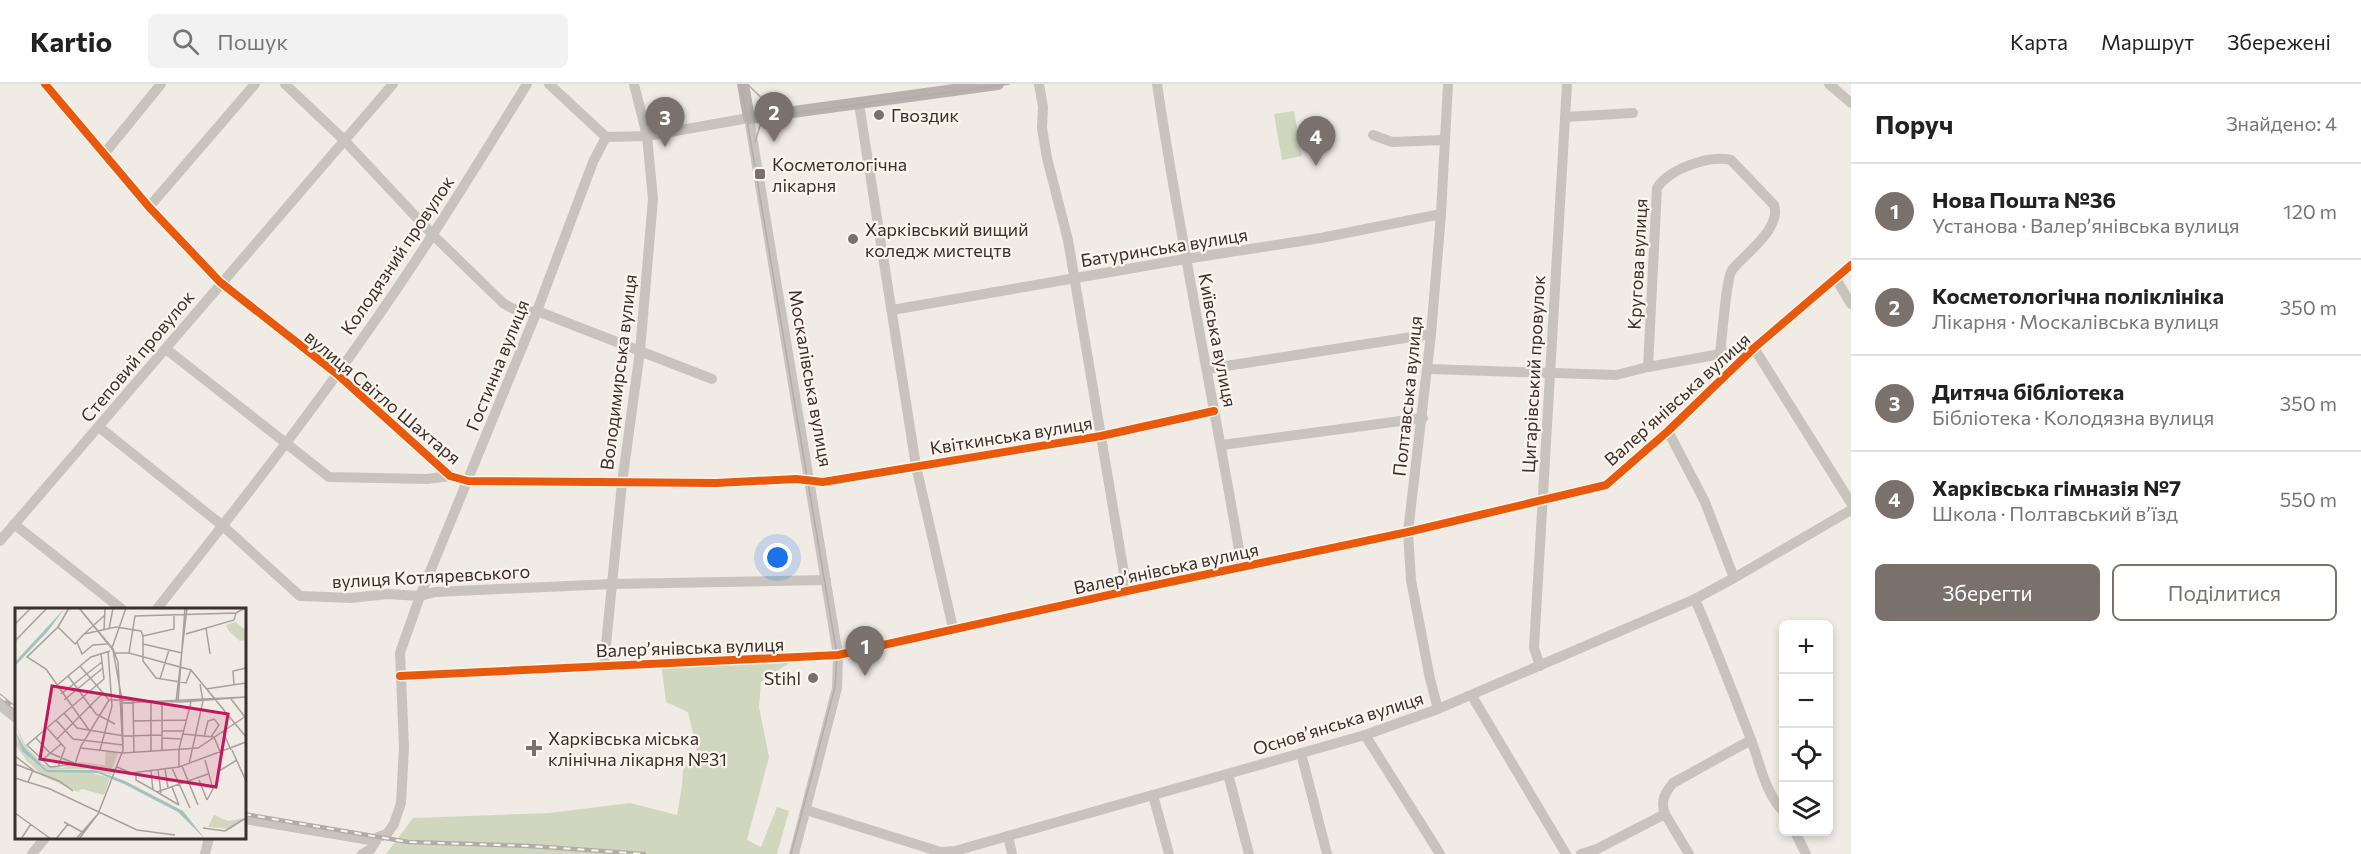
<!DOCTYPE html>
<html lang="uk">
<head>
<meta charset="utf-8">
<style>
  :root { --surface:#fff; --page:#f2f2f2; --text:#222; --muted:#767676; --line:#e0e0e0; --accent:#7a716c }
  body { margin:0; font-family:Commissioner,sans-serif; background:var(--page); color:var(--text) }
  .controls { position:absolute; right:18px; bottom:18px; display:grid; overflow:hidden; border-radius:9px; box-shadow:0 3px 9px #0003 }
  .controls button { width:54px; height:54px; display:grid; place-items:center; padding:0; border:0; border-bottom:2px solid var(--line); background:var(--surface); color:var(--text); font:30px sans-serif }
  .you { position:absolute; left:778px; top:474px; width:21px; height:21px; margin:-15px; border:4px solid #fff; border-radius:50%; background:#1a73e8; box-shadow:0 0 0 9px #1a73e833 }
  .badge { display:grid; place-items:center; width:39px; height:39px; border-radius:50%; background:var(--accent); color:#fff; font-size:20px; font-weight:700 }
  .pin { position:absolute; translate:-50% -50px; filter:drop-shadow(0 2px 3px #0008) }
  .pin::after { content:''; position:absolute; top:32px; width:21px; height:18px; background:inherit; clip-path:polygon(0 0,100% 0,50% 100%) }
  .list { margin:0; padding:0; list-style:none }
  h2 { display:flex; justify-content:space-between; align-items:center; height:78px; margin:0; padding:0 24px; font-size:26px }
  h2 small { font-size:20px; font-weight:400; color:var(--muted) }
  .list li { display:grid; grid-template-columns:39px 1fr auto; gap:18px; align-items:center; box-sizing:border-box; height:96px; padding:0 24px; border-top:2px solid var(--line) }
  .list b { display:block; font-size:22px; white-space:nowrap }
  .list p { margin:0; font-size:20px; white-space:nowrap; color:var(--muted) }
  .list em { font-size:20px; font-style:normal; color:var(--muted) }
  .actions { display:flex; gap:12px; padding:18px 24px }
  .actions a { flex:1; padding:14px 0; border:2px solid var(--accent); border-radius:9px; text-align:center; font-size:21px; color:var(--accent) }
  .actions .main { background:var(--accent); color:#fff }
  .icon { flex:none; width:33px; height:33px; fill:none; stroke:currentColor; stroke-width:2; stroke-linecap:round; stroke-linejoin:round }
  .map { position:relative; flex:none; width:1851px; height:770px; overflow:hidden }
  header { display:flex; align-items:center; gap:36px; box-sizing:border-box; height:84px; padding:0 30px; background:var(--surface); border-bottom:2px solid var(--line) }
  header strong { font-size:28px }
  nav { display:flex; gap:33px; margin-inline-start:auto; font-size:21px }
  .search { width:420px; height:54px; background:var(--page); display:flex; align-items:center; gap:15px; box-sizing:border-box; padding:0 21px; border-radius:9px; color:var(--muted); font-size:22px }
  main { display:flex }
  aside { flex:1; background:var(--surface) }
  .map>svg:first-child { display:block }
</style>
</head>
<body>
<header>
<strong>Kartio</strong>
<div class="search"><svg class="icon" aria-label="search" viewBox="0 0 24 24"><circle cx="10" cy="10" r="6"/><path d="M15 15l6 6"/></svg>Пошук</div>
<nav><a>Карта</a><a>Маршрут</a><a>Збережені</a></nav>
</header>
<main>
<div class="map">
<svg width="1851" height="770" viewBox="0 0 1851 770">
  <rect width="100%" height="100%" fill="#f0ebe5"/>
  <g fill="#d1d6bf">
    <path d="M1294,27L1302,72L1282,76L1274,30Z"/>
    <path d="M751,575L789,579L761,598L759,623L769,673L747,756L761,763L777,723L789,727L777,770H386L413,734L549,729L630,719L677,731L682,702L683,686L697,667L688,628L666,618L661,579Z"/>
  </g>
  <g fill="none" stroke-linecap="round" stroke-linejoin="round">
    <g stroke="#c9c3be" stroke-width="10">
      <path d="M45,0L149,123L220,198L337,290L450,392L468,397L716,399L796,395L823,398L1101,352L1214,327"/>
      <path d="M285,0L343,55L433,151L503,219C516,227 523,230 537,227L712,295"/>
      <path d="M549,0L606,53L647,52L749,34L838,571L837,604L794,770"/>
      <path d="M1039,0L1043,23L1042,44L1047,74L1068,156L1127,507"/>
      <path d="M1157,0C1181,162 1215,322 1242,483"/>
      <path d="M1829,0L1851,19"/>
      <path d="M859,20L916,382L953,544"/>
      <path d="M1565,33L1633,29"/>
      <path d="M1373,51L1392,58L1444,56"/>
      <path d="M104,70L161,0"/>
      <path d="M149,123L255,0"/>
      <path d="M1836,195L1851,220"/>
      <path d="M892,226L1185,175L1321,154L1441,130"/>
      <path d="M166,265L329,393L427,395L450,392"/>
      <path d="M1648,283L1657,104C1669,85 1709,71 1731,76L1774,121C1782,144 1745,170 1732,186C1726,195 1722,255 1720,270"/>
      <path d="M1207,285L1431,250"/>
      <path d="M1428,285L1616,291L1648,283L1754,264L1851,419"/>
      <path d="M99,343L223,442L300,512L351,514L388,510L420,512L435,508L612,500L826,496"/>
      <path d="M1668,347L1705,418L1734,494"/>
      <path d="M1222,361L1423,334"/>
      <path d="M14,440L123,526"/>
      <path d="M0,457L393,0"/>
      <path d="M1695,515C1714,560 1732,606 1750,653C1760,678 1764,708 1784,728"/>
      <path d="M156,526C253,404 349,281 433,150C465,101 496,50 527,0"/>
      <path d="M604,581L622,399L640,267L653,115L647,52L634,0"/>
      <path d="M1540,582L1534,564L1567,0"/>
      <path d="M400,592L838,571L1127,507L1408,448L1606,401L1668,347L1754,264L1851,181"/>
      <path d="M1472,612L1566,770"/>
      <path d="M0,621L16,634"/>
      <path d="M1438,625L1430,595L1411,496L1408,448L1431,250L1441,130L1448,0"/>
      <path d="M1365,651L1440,770"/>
      <path d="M1301,669L1327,770"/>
      <path d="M1228,690L1249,770"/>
      <path d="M1153,711L1169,770"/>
      <path d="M806,726L941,768L955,767L1365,651L1438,625L1695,515L1734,494L1851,426"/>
      <path d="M1665,730L1689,770"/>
      <path d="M244,735L376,757"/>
      <path d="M1795,748L1806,770"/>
      <path d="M1008,752L1012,770"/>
      <path d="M32,770L45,754"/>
      <path d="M205,770L209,754"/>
      <path d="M362,770L371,765L378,753L387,750L394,740L401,719L404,663L400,569L420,512L537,227L593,78L606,53"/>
      <path d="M1581,770L1597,765L1665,730C1660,717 1665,709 1673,699L1751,656"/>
    </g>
    <path stroke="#b8b1ad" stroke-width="12" d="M743,0L749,34L998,0"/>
    <g stroke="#b1aca8" stroke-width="1.5">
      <path d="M741,0L837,571L835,603L791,770"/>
      <path d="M747,0L766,18L791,28"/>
      <path d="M755,58L760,42L775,32L1009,0"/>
    </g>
    <defs>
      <g id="rail">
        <path d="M0,612L16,625"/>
        <path d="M244,730L408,758L530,762L644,770"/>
      </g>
    </defs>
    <use href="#rail" stroke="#b1aca8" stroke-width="4.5"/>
    <use href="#rail" stroke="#fbf5ee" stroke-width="2" stroke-dasharray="7" stroke-linecap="butt"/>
    <defs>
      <g id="cycleway">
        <path d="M45,0L149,123L220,198L337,290L450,392L468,397L716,399L796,395L823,398L1101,352L1214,327"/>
        <path d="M400,592L838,571L1127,507L1408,448L1606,401L1668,347L1754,264L1851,181"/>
      </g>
    </defs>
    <use href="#cycleway" stroke="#fbf5ee" stroke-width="11"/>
    <use href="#cycleway" stroke="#e8590c" stroke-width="8"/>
  </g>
  <g fill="#7a716c" stroke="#fbf5ee" stroke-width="2">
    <circle cx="879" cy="31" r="6"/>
    <rect x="754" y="84" width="12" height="12" rx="3"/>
    <circle cx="853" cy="155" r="6"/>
    <circle cx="813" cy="594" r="6"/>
    <path d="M531 655h6v6h6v6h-6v6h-6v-6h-6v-6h6z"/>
  </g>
  <g text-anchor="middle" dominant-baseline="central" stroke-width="4.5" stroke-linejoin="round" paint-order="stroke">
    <g font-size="18" fill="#3b302b" stroke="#fbf5ee" text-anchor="start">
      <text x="891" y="31">Гвоздик</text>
      <text x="772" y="80">Косметологічна<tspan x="772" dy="21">лікарня</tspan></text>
      <text x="865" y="145">Харківський вищий<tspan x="865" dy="21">коледж мистецтв</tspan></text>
      <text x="801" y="594" text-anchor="end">Stihl</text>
      <text x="548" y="654">Харківська міська<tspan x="548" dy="21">клінічна лікарня №31</tspan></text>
    </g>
    <g font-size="18" fill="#3b302b" stroke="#fbf5ee">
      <text transform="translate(1164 163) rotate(-9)">Батуринська вулиця</text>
      <text transform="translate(397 171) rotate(-56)">Колодязний провулок</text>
      <text transform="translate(1637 180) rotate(-87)">Кругова вулиця</text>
      <text transform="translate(1218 256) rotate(79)">Київська вулиця</text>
      <text transform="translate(137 272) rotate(-50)">Степовий провулок</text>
      <text transform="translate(497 281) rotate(-68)">Гостинна вулиця</text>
      <text transform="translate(618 288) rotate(-83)">Володимирська вулиця</text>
      <text transform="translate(1533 290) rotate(-87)">Цигарівський провулок</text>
      <text transform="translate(811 294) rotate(80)">Москалівська вулиця</text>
      <text transform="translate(1407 312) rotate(-84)">Полтавська вулиця</text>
      <text transform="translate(383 313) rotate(40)">вулиця Світло Шахтаря</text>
      <text transform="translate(1677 315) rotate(-42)">Валер’янівська вулиця</text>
      <text transform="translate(1011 351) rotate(-9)">Квіткинська вулиця</text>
      <text transform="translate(1166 484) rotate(-12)">Валер’янівська вулиця</text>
      <text transform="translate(431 492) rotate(-3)">вулиця Котляревського</text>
      <text transform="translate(690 563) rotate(-2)">Валер’янівська вулиця</text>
      <text transform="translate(1338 639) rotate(-17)">Основ’янська вулиця</text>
    </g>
  </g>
  <g transform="translate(15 524)">
    <rect width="231" height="231" fill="#f0ebe5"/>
    <path d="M221,14L231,23V32L225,33L213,22L211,17ZM0,116L12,140L28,156L47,160L65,154L90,157L91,143L103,145L97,161L101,159L96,167L74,161L32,162L9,139ZM0,129L15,151L31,164H73L95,170L89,187L67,181L63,184L28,168L12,153L0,136ZM199,207L213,213L229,210L216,221L193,219Z" fill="#d1d6bf"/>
    <path d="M50,0L33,23L0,58V54ZM0,123L9,139L32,162H80L110,173L168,203L190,231L163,204L109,176L83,165L31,164L7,143Z" fill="#a1c2c1"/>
    <path fill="none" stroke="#a8a09b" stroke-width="1.5" d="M54,0L43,19L12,49L31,61L74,122M64,0L98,42L107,92L166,94L231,89M0,16L16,0M43,19L60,36L69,26L101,19L126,23L128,28M191,20L195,46M94,21L98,0M89,22L90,0M70,25L90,7M171,26L219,12L221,5M128,28V53L141,70L171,75L176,62M128,28L159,21V8M0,33L32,0M62,34L67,46L78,37L92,36M128,36L167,45M97,40L111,0M99,45H114L176,62L231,129M114,45L120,8L221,5L230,0M86,46L89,71L12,137L35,159L60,156L66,138L94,92M53,68L81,106L100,116M145,71L154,42M219,77L218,63L231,60M41,78L76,49L95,43M191,81L231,75M46,86L87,54M216,91L230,109M49,92L88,60M118,93L119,144M136,93V143M147,93V142M161,94L172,0M163,94L170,0M107,95L231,89M49,105L62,120L109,128L147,127M41,112L58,131L108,137M118,113L171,112M32,120L50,140L43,159M147,123H169M208,124L216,142M168,126L199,129L206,146M20,129L35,145L59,155M189,129L193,113L199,111L204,117L196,129M147,130L167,131M42,131L88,85M66,140L108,145L183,140L231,108M85,142L97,98L93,43M217,142L231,173M0,148L18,162L13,174M190,152L198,181L192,192M26,153L46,136M0,156L44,173L58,183M174,156L188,93L185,76M167,158L183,197M102,159L116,165L164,159L231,134M164,159V141L176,94M157,160L175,200M150,161L153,180M143,162L146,185M136,163L138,182M204,163L222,152M121,164V172L142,184L193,166M0,170L35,181L122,222L160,227M184,172L192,192M157,179L164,197M142,184L164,197M0,205L36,231M0,205L36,231M49,214L69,225M188,220L210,223L231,210M6,231L16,216M41,231L53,216M61,231L83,206L108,142L103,54L98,41L64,0M64,231L83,206L108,142L107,92H94L65,58"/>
    <path fill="#c2185b" fill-opacity="0.15" stroke="#c2185b" stroke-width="3" d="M37,78L213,106L201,179L25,151Z"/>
    <rect width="231" height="231" fill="none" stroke="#3b302b" stroke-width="3"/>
  </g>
</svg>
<div class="controls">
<button>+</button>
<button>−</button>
<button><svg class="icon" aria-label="locate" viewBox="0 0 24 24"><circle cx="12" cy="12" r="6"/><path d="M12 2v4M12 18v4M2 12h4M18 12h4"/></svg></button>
<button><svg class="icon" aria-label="layers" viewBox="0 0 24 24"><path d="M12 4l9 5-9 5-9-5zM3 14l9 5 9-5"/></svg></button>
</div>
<div class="you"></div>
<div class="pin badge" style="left:865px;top:592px">1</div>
<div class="pin badge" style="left:774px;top:58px">2</div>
<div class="pin badge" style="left:665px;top:63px">3</div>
<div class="pin badge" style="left:1316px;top:82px">4</div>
</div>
<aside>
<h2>Поруч<small>Знайдено: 4</small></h2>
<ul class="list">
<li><span class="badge">1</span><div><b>Нова Пошта №36</b><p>Установа · Валер’янівська вулиця</p></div><em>120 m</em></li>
<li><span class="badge">2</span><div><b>Косметологічна поліклініка</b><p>Лікарня · Москалівська вулиця</p></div><em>350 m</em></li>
<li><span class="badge">3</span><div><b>Дитяча бібліотека</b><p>Бібліотека · Колодязна вулиця</p></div><em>350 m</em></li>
<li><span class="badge">4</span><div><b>Харківська гімназія №7</b><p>Школа · Полтавський в’їзд</p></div><em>550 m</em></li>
</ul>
<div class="actions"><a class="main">Зберегти</a><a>Поділитися</a></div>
</aside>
</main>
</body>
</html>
